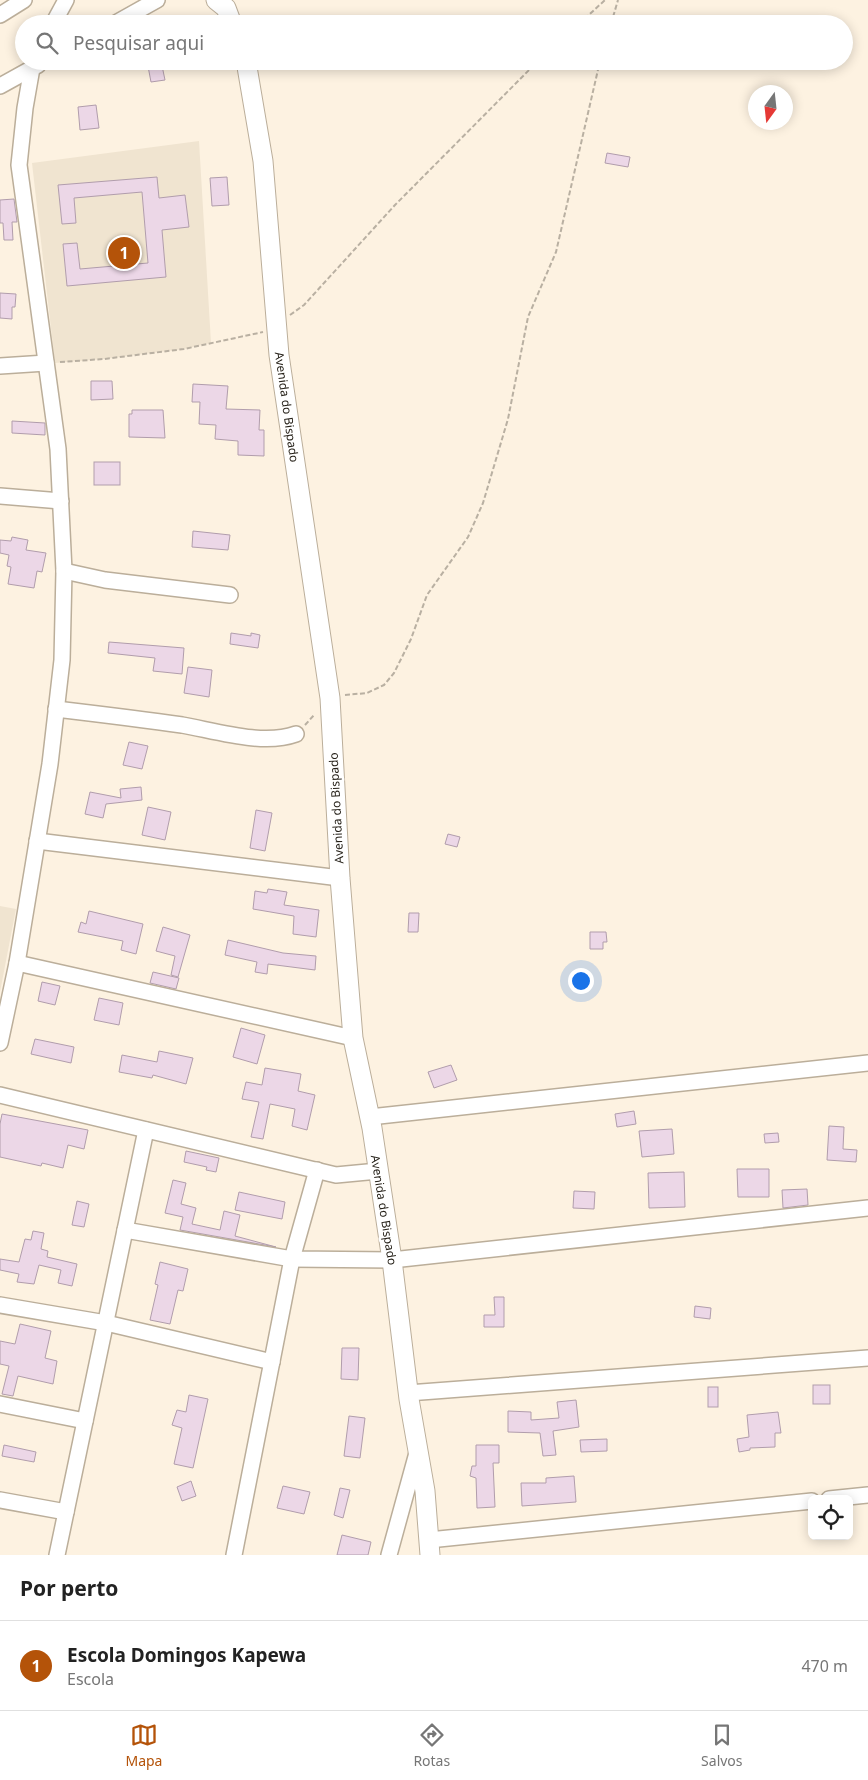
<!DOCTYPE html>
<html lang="pt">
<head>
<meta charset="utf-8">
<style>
  :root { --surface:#fff; --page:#f6f6f6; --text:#222; --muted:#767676; --line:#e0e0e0; --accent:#b45309 }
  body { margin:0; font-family:"Noto Sans",sans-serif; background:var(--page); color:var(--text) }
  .controls { position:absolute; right:15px; bottom:15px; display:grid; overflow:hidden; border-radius:8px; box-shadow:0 2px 12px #0003 }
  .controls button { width:45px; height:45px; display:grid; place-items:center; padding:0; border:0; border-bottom:1px solid var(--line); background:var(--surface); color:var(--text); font:25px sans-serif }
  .compass { position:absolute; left:748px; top:85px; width:45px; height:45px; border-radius:50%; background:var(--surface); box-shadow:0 2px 12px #0003; rotate:195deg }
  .you { position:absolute; left:580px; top:980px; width:18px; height:18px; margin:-12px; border:4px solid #fff; border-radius:50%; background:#1a73e8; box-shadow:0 0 0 8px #1a73e833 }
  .badge { display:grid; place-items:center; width:32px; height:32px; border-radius:50%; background:var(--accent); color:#fff; font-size:16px; font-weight:700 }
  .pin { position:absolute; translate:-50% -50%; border:2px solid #fff; box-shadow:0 1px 5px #0006 }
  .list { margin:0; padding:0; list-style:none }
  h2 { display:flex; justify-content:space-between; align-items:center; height:65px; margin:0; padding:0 20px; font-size:21px }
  h2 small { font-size:16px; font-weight:400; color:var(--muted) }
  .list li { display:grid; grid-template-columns:32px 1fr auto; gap:15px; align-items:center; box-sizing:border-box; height:90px; padding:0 20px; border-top:1px solid var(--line) }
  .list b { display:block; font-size:19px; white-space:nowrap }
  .list p { margin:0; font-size:16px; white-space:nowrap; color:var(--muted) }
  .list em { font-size:16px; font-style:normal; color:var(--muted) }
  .icon { flex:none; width:28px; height:28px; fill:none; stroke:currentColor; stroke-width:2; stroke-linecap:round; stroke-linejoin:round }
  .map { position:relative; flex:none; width:868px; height:1555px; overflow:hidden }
  .search { position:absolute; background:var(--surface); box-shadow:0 2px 12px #0003; left:15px; right:15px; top:15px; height:55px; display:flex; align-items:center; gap:12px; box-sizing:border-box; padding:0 18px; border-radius:28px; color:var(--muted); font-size:19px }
  .sheet { height:155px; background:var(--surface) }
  nav { display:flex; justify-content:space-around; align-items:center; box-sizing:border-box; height:70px; border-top:1px solid var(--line); background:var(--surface); font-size:14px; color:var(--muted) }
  nav a { display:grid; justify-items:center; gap:2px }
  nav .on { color:var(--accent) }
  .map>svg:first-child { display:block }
</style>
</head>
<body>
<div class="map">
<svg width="868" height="1555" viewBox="0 0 868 1555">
  <rect width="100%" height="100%" fill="#fdf2e1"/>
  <g fill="#f0e4d0">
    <path d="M199,141L211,343L184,349L104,359L55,363L32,163Z"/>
    <path d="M0,906L16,909L0,992Z"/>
  </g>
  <g fill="#ecd7e7" stroke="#b19dac">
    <path d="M147,61H161L165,80L151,82Z"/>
    <path d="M96,105L99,128L80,130L78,107Z"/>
    <path d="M607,153L630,157L628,167L605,163Z"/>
    <path d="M157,177L159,198L185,195L189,227L162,230L166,277L67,286L63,244L77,243L80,269L148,263L142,192L74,198L76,223L62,224L58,185Z"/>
    <path d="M227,177L229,205L212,206L210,178Z"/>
    <path d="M14,199L17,222H12L13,240H4L3,223H0V200Z"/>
    <path d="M0,293L16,294L15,307H12V319L0,318Z"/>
    <path d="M91,381H112L113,399L91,400Z"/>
    <path d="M193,384L228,386L226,409L260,410L259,430H264V456L238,455V441L215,439L216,425L199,424L200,402H192Z"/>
    <path d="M132,410H163L165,438L129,437V414H132Z"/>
    <path d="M12,421L45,423V435L12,433Z"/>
    <rect x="94" y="462" width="26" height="23"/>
    <path d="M193,531L230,535L228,550L192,547Z"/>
    <path d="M12,537L28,540L26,550L46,553L42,572L37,571L34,588L8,584L11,567L7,566L9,555L0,553V540L11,541Z"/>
    <path d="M231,633L251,636V633L260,635L258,648L230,644Z"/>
    <path d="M109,642L184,648L182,674L153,671L155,658L108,653Z"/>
    <path d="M188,667L212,670L209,697L184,693Z"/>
    <path d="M129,742L148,746L142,769L123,765Z"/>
    <path d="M141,787L142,800L106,804L103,818L85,814L90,792L121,798L120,789Z"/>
    <path d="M148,807L171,812L165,840L142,835Z"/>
    <path d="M256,810L272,813L265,851L250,848Z"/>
    <path d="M448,834L460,837L457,847L445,844Z"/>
    <path d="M268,889L287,892L284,905L319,910L316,937L293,934L294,916L253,909L255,891L267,893Z"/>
    <path d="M89,911L143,924L136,954L121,950L123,941L78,932L81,922L86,924Z"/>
    <path d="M409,913H419L418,932H408Z"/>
    <path d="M163,927L190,935L178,977L171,975L175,956L156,951Z"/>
    <path d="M590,932H606L607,942H603V949H590Z"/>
    <path d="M228,940L283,953L316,956L315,970L268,964L267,974L255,972L257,962L225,955Z"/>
    <path d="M153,972L179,978L176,989L150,983Z"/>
    <path d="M42,982L60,986L55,1005L38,1001Z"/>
    <path d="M99,998L123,1003L119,1025L94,1020Z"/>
    <path d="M241,1028L265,1035L257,1064L233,1057Z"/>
    <path d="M35,1039L74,1047L71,1063L31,1054Z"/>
    <path d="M159,1051L193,1058L186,1084L153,1075L152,1078L119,1072L122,1055L157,1062Z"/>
    <path d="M451,1065L457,1080L434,1088L428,1072Z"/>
    <path d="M265,1068L301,1074L298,1091L315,1095L307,1130L292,1126L295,1109L270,1104L263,1139L251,1137L259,1102L242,1099L246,1082L262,1085Z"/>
    <path d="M634,1111L636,1124L617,1127L615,1114Z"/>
    <path d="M2,1114L88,1130L84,1149L68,1145L63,1168L42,1163L41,1166L0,1157V1124Z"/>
    <path d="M829,1126L844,1127L843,1149L857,1150L856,1162L827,1160Z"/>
    <path d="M672,1129L674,1154L642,1157L639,1131Z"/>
    <path d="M778,1133L779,1142L765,1143L764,1134Z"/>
    <path d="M186,1151L219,1158L216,1172L206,1170L207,1167L184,1162Z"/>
    <path d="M737,1169H769V1197H738Z"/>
    <path d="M684,1172L685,1207L649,1208L648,1173Z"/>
    <path d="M173,1180L186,1183L181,1204L196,1208L192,1224L220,1230L224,1211L240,1215L235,1236L276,1247L180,1230L183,1217L165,1213Z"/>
    <path d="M807,1189L808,1205L783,1208L782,1190Z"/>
    <path d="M574,1191L595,1192L594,1209L573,1208Z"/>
    <path d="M239,1192L285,1202L282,1219L235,1210Z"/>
    <path d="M77,1201L89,1204L84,1227L72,1225Z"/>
    <path d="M33,1231L44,1233L41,1249L48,1251L47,1257L77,1264L72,1286L58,1283L61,1270L39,1265L34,1284L17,1282L19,1274L0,1270V1259L19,1262L25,1239L31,1240Z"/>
    <path d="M160,1262L188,1269L183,1291L178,1290L170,1324L150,1320L158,1285L155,1284Z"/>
    <path d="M494,1297H504V1327H484V1315H495Z"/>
    <path d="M695,1306L711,1308L710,1319L694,1317Z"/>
    <path d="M20,1324L51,1331L45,1358L57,1361L53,1384L18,1376L13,1396L2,1394L9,1366L0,1364V1341L15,1344Z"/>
    <path d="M342,1348H359L358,1380L341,1379Z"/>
    <rect x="813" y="1385" width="17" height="19"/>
    <rect x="708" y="1387" width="10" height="20"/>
    <path d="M189,1395L208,1399L193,1468L174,1464L182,1428L172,1425L177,1410L186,1412Z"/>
    <path d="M576,1400L579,1427L553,1431L556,1455L543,1456L540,1433L508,1432V1411L531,1412V1420L559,1418L557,1402Z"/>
    <path d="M778,1412L781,1433H775V1447L750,1448V1450L739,1452L737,1439L749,1437L747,1415Z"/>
    <path d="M349,1416L365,1418L360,1458L344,1456Z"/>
    <path d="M607,1439V1451L581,1452L580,1440Z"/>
    <path d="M4,1445L36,1452L34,1462L2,1456Z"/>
    <path d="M476,1445H499V1463H493L495,1507L477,1508L476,1478L470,1476L472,1466H476Z"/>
    <path d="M574,1476L576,1502L522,1506L521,1483H546V1478Z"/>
    <path d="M191,1481L196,1496L182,1501L177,1487Z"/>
    <path d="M283,1486L310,1492L304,1514L277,1508Z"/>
    <path d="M340,1488L350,1490L343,1518L334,1515Z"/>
    <path d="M342,1535L371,1542L368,1555H337Z"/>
  </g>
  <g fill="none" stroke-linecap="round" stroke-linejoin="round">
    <defs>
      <g id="minor">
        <path d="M0,15L24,0"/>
        <path d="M53,24L66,0"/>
        <path d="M114,24L157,0"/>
        <path d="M0,86L38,65"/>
        <path d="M0,366L46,363"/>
        <path d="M0,496L61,501"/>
        <path d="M64,571L105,580L230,595"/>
        <path d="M56,709C98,714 140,719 182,725C216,731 263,746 296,734"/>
        <path d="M37,841L340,878"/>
        <path d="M17,963L353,1038"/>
        <path d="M0,1043L17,963L50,764L62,660L64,571L58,449L19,165L25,108L32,68L35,61"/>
        <path d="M0,1095L336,1175L378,1171"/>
        <path d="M370,1117L868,1063"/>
        <path d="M125,1230L292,1259L392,1260L868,1208"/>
        <path d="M0,1305L106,1323L272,1362"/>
        <path d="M408,1393L868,1358"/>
        <path d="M0,1404L85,1421"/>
        <path d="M829,1499L868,1495"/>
        <path d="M0,1500L66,1512"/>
        <path d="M429,1540L812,1501"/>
        <path d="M57,1555L146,1130"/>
        <path d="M234,1555L292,1259L317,1170"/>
        <path d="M389,1555L417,1453"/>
      </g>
      <g id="major">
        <path d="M216,0L226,8L232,24"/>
        <path d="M246,61L263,161L279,355L330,698L340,878L353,1038L372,1128L392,1260L409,1399L425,1491L430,1555"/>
      </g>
    </defs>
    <use href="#minor" stroke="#bbae9a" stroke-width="18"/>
    <use href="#major" stroke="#bbae9a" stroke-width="21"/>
    <g stroke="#b9b0a2" stroke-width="2" stroke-dasharray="5 2.5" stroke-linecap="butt">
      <path d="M579,24L605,0"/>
      <path d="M611,24L618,0"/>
      <path d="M290,315L304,305L395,205L538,61"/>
      <path d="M60,362L104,359L184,349L263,332"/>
      <path d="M345,695L367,693L384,685L394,673L411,639L427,595L468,537L483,503L508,419L528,317L556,252L600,61"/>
      <path d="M305,725L315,714"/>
    </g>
    <use href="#minor" stroke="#fff" stroke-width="15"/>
    <use href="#major" stroke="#fff" stroke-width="19"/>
  </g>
  <g text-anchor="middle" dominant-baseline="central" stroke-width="5" stroke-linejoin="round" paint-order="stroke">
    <g font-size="12" fill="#252018" stroke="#fff">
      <text transform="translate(287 407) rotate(82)">Avenida do Bispado</text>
      <text transform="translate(336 808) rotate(-93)">Avenida do Bispado</text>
      <text transform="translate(384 1210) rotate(81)">Avenida do Bispado</text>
    </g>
  </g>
</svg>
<div class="controls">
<button><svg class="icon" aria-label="locate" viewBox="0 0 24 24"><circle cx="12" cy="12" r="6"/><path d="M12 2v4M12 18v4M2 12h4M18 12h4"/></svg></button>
</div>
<svg class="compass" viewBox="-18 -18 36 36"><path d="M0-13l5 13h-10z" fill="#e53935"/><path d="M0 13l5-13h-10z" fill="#767676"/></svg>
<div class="you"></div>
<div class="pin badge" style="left:124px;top:253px">1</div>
<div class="search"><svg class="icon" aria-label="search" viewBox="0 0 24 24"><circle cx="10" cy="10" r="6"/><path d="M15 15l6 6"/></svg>Pesquisar aqui</div>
</div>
<section class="sheet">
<h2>Por perto<small></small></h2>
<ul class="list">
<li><span class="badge">1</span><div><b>Escola Domingos Kapewa</b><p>Escola</p></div><em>470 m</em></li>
</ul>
</section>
<nav>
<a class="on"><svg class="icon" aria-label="map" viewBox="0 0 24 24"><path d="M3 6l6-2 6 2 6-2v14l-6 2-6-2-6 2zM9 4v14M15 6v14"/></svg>Mapa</a>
<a><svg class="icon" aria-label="directions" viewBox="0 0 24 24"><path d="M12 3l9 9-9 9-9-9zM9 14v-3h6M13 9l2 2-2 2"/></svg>Rotas</a>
<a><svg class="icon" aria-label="saved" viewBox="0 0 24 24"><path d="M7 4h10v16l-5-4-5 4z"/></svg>Salvos</a>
</nav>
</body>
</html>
